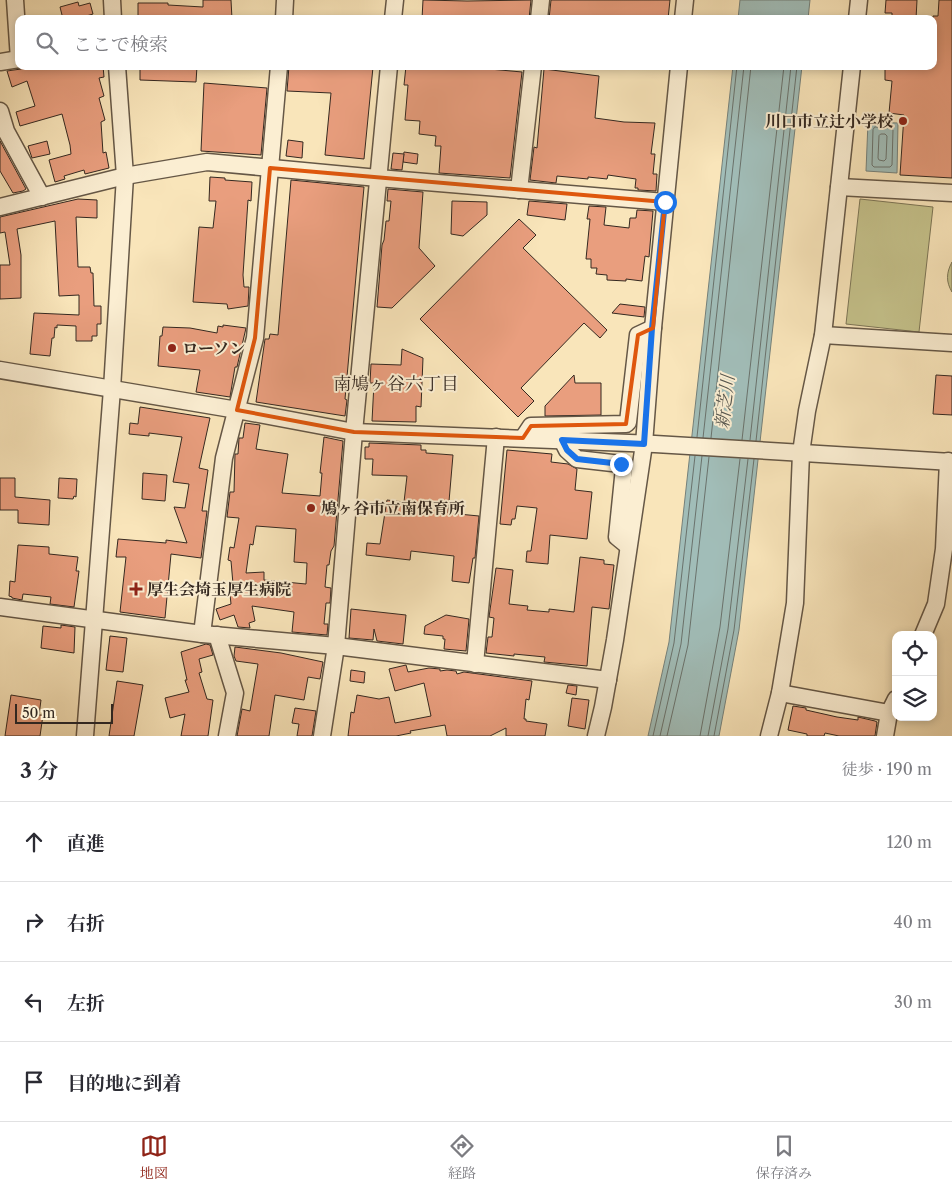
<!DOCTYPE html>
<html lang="ja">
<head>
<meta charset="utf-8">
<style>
  :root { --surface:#fff; --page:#f2f2f3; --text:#2b2b33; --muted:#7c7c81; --line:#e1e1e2; --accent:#8f2418 }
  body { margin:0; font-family:"Libre Caslon Text","Noto Serif JP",serif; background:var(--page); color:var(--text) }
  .controls { position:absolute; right:15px; bottom:15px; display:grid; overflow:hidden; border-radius:10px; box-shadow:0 2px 8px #0003 }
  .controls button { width:45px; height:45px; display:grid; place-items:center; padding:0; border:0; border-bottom:1px solid var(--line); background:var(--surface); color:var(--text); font:25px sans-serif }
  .scale { position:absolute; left:15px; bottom:12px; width:98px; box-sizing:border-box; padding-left:5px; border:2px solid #342820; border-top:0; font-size:14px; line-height:18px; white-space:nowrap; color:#342820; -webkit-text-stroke:4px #fbeed2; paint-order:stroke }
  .stop { position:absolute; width:15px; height:15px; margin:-11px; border:4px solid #1a73e8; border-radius:50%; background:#fff }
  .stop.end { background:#1a73e8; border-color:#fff; box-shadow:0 1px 5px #0008 }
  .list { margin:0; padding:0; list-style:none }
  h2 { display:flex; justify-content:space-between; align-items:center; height:65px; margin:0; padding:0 20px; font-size:21px }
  h2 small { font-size:16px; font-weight:400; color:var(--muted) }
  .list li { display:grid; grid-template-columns:32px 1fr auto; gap:15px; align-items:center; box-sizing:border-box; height:80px; padding:0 20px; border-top:1px solid var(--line) }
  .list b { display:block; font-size:19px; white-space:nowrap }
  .list em { font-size:16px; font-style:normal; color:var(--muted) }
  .icon { flex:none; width:28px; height:28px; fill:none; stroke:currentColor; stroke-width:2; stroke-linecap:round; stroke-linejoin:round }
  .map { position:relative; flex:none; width:952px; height:736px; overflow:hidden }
  .search { position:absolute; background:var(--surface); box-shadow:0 2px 8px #0003; left:15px; right:15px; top:15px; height:55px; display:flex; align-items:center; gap:12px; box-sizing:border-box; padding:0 18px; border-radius:10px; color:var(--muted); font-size:19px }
  .sheet { height:385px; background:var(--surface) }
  nav { display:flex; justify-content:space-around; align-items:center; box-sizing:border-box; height:70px; border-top:1px solid var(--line); background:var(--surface); font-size:14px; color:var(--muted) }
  nav a { display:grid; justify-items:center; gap:2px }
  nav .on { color:var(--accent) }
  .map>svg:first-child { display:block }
</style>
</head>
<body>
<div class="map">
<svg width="952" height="736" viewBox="0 0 952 736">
  <rect width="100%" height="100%" fill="#f9e5ba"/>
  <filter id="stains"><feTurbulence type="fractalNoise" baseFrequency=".004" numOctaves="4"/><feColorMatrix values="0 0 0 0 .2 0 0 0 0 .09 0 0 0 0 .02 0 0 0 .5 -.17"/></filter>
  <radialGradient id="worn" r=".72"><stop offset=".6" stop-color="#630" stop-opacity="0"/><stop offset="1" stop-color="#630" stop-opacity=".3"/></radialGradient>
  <g fill="#c5c28b" stroke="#7c7556">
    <path d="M860,199L933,207L919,332L846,324Z"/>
    <path d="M952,262V292C946,282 946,273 952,262Z"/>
  </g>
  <g fill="#a1bdb8" stroke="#75817b">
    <path d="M740,0H810L808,19H738Z"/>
    <path d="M733,66H802L739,630L719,736H648L669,642Z"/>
    <path d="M868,122L898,123L897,173L866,171Z"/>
  </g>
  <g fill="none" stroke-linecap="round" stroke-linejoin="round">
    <g stroke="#6a726c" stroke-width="1">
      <path d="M875,127L891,128L893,130L892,165L890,167H874L872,165L873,130Z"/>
      <path d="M881,134H885L887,136L886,159L884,161L879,160L878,158L879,136Z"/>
      <path d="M697,437L737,66"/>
      <path d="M703,438L744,66"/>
      <path d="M711,438L751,66"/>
      <path d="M742,440L784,66"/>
      <path d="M750,440L791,66"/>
      <path d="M756,441L797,66"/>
      <path d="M653,736L674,643L695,456"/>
      <path d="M660,736L681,644L702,456"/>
      <path d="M667,736L688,645L709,457"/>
      <path d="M700,736L720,627L740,459"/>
      <path d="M708,736L728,629L748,459"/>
      <path d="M714,736L734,630L754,459"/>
    </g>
  </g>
  <g fill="#e99e7e" stroke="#342820" fill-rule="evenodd">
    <path d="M203,0H231L232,19H138V3H168V5L203,7Z"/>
    <path d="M423,0L467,1L531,0L529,19H422Z"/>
    <path d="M551,0H670L668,19H549Z"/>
    <path d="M886,0H917L916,19H892V13H885Z"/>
    <path d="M939,0H952V178L900,175L904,115L889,113L892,81L885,80V66H933V16H938Z"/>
    <path d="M78,2L79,6L90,3L93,14L83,17L84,19H63L60,7Z"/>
    <path d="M26,66H103L104,77L99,78L104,96L99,98L105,120L101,122L103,153L106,152L109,168L85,174L84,170L64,176L65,179L55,182L49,160L71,154L70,145L62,114L20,126L16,112L35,106L27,81L12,87L7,71L21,69Z"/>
    <path d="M140,66H197L196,82L140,80Z"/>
    <path d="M289,66L373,67L364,159L325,155L331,93L287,91Z"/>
    <path d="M406,66H457L522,72L510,178L439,173L441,146H435L436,136L419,134L420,121L405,120L408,85H404Z"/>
    <path d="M544,69L599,76L595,118L624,122L655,123L651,154H655L653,174H657L656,191L638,190V188H635L636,179L608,175L607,179L588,177V179L557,176L556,183L530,180L534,147L537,148Z"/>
    <path d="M204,83L267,88L261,155L201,151Z"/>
    <path d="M288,140L303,142L302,158L286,156Z"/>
    <path d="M0,141L26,189L23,191L13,193L0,171Z"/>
    <path d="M47,141L50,154L32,158L28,146Z"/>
    <path d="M404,152L418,154L417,164L403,162Z"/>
    <path d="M393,153L404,154L402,170L391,169Z"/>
    <path d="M210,177L225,178V180L252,182L251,201L248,200L243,275L244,287H249L248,306L228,309L227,304L193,302L199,227L213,228L216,201H209Z"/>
    <path d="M291,180L364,187L345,399L347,400L345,416L256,402L265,339H269L270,334L278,335Z"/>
    <path d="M388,189L423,192L419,248L435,266L392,308L377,307L382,245L384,240L386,221H389L391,201H387Z"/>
    <path d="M78,199L97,200V218L76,217L78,267H90L91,273H93L94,306H101V324H97V336H92V341H76V326L57,325V328L55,327L54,338H52L50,356L30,354L34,313L79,315V295L59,296L55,221L17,229L21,255V298L0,299V265H10L5,232L0,233V217Z"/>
    <path d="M452,201L487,202V215L463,236L451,234Z"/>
    <path d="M529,201L567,204L565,220L527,215Z"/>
    <path d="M589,206L606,207L604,225L629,228L630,218H636L637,210L653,211L649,257L645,256L642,281L626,279V281L607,280V275L596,274L597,268H591V259H586L590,219H587Z"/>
    <path d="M519,219L536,235L523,248L607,330L600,338L584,323L521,388L534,401L518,417L420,319Z"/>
    <path d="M620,304L645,307L644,317L612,313Z"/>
    <path d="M223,325L246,328L237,367H235L230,397L196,392L200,370L158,366L160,336H162L163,327L190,328L217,333L218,326L223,327Z"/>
    <path d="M402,349L423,358L421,407L416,406V422L372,421L374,383H370L371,364L401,365Z"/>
    <path d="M574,375L575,383H601V415L545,416V406Z"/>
    <path d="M936,375L952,376V415L933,414Z"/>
    <path d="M140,407L210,418L199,468L208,470L202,511H207L201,558L171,554L165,618L120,612L126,557H116L118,539L166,543V540L187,543L174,507L185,508L189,484L173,482L182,437L149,433V436L129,434L130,423L138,424Z"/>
    <path d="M245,423L260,425L256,449L288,454L282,493L320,496L322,473H320L324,437L343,441L334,546L331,551L329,565H327L325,587L331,588L330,603H326L324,624H328L327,635L292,632L294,612L252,606L255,621L249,623L250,628L238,627L234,615L220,620L216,609L231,604L229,585L233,584L231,561L228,560L230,547L234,548L239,518L227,517L230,492H234L235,454H238L239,438H243ZM256,526L296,529L294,562L307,563L306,584L264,580V572L246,573L250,544L253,545Z"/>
    <path d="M369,443L421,445V450H426V453L453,455L448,513L479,516L475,558H473L469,583L452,581L454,556L411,551L410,560L366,555L367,543L380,544L387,500L404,502L407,476L372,475L373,459H365V447H369Z"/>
    <path d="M507,450L552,454L551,462L568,464L577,469L575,490L592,492L587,539L550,535L548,564L526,562L527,551H531L537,508L517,506L515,519H512L511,525L500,524Z"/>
    <path d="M143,473L167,475L165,501L142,499Z"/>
    <path d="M0,478H15V497L50,500L49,525L18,523V510H0Z"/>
    <path d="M59,478L77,479L76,497L74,496L73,499L58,498Z"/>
    <path d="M18,545L49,547V554L78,557L76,571H79L74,607L50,604L51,597L23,594L22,600L12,598V597L9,596L10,581L15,582Z"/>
    <path d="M580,557L604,560V564L614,565L609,609L592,607L587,666L544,662L545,657L514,654V656L486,653L488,637H492L494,618L489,617L496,568L513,570L509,604L528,606L527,610L549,612V609L574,612Z"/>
    <path d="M351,609L406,615L403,644L377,641L374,629L373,640L349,638Z"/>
    <path d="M446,615L469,619L466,651L444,649L445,639H443V636L424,634L425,626Z"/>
    <path d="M61,625L75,627L74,653L41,648L43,626L61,628Z"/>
    <path d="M110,636L127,638L123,672L106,670Z"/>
    <path d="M206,644L210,645L213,655L199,659L202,672L199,673L207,699L213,700L208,736H181L185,714L170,718L165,698L189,692L185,680H187L181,652Z"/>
    <path d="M235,647L281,653L323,662L320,679L308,677L304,700L275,695L269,736H237L242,709L250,711L258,664L236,661L234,656Z"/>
    <path d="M406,665L408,672L429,668L440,669V671L447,670L456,671L457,674L464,672L532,681L529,700L526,699L524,719H526V721L547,724L545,736H506V728L490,736H447L445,725L410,731L411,733L396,736H348L351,712L354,713L357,695L379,699L389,697L395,723L431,716L424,683L395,691L389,669Z"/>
    <path d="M351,670L365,672L364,683L350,681Z"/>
    <path d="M117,681L143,685L134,736H109Z"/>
    <path d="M568,685L577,686L576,695L566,693Z"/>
    <path d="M11,695L41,700L39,715H43L40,736H5Z"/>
    <path d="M572,698L589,700L585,729L568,726Z"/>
    <path d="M793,706L806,708V710L837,717L858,720V717L875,721L877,722L875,736H839L825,733L824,736H807V734L788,730Z"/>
    <path d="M295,708L316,711L312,736H297L299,724L292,723Z"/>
  </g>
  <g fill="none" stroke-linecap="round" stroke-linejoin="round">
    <defs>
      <g id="minor">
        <path d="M15,0L19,59"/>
        <path d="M112,0L113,19"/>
        <path d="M284,19L285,0"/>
        <path d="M393,19L395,0"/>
        <path d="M539,19L541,0"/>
        <path d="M683,19L685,0"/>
        <path d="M857,19L859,0"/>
        <path d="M0,62L19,59"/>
        <path d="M0,111L6,131L42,197"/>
        <path d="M839,187L952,193"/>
        <path d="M519,190L533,66"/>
        <path d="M0,207L125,176L207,162L378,178L665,202"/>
        <path d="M823,335L952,343"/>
        <path d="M0,370L237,410L354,432L655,444L952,462"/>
        <path d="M523,438L531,426L626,424L628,422L638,335L653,328"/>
        <path d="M562,440L567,450L577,459L621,464L624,468L617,537L628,546"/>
        <path d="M0,607L202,634L336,646L608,680"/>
        <path d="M202,634L224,458L255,338L279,66"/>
        <path d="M217,635L235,693L227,736"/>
        <path d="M923,635L936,604L944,549L948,461"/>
        <path d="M475,664L496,437"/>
        <path d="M780,693L889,713"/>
        <path d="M85,736L112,389L125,176L117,66"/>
        <path d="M322,736L336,646L354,432L389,66"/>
        <path d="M596,736L603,707L615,640L644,444L653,328L679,66"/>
        <path d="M769,736L780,693L795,603L801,453L807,411L823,335L852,66"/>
        <path d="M885,736L889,713L896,699"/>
      </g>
    </defs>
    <use href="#minor" stroke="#655746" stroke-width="19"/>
    <use href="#minor" stroke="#fbeed2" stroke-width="16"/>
  </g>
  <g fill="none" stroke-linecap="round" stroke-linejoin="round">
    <path stroke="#1a73e8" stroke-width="6" d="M621,464L577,459L567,450L562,440L644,444L652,328L665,202"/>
  </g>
  <path fill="none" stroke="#df570d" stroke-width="4" stroke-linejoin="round" d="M270,168L665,202L653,328L638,335L626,424L531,426L523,438L354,432L237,410L255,338Z"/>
  <g fill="#8f2418" stroke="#fbeed2" stroke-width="2">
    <circle cx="903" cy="121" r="5"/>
    <circle cx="172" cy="348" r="5"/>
    <circle cx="311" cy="508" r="5"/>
    <path d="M133.5 581.5h5v5h5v5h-5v5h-5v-5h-5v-5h5z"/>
  </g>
  <g text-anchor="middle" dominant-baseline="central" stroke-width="4" stroke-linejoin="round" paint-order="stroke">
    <g font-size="16" font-weight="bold" fill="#342820" stroke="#fbeed2" text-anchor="start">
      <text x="893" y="121" text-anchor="end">川口市立辻小学校</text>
      <text x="182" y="348">ローソン</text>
      <text x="321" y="508">鳩ヶ谷市立南保育所</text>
      <text x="147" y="589">厚生会埼玉厚生病院</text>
    </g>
    <g font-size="18" fill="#342820" stroke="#fbeed2">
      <text x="396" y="384">南鳩ヶ谷六丁目</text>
    </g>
    <g font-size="18" font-style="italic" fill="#55554e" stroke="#fbeed2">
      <text transform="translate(725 402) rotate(-83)">新芝川</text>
    </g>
  </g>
  <rect width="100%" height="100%" filter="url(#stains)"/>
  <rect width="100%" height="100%" fill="url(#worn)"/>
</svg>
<div class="controls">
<button><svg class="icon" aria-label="locate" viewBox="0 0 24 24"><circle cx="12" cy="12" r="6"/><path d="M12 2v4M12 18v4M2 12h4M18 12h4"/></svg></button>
<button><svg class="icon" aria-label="layers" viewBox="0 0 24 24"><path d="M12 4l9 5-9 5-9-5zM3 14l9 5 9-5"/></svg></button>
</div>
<div class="scale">50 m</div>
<div class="stop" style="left:665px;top:202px"></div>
<div class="stop end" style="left:621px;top:464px"></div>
<div class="search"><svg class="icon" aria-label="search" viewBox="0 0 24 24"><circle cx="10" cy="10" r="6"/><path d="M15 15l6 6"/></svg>ここで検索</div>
</div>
<section class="sheet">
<h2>3 分<small>徒歩 · 190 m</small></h2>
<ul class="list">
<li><svg class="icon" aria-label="ahead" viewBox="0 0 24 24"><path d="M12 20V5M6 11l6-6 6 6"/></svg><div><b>直進</b></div><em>120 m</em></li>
<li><svg class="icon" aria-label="right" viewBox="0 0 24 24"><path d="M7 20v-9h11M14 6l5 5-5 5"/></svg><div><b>右折</b></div><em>40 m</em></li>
<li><svg class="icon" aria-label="left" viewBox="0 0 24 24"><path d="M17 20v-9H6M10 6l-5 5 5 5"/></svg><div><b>左折</b></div><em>30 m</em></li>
<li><svg class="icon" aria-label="arrive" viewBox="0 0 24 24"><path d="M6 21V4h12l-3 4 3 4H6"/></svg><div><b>目的地に到着</b></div></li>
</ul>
</section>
<nav>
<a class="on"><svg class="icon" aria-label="map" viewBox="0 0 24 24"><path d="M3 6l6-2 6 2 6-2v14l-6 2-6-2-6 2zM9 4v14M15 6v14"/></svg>地図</a>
<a><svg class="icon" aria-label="directions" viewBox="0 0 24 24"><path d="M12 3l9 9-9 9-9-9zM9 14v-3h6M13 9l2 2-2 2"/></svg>経路</a>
<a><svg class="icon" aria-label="saved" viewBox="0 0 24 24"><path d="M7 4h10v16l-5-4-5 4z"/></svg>保存済み</a>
</nav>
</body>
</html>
